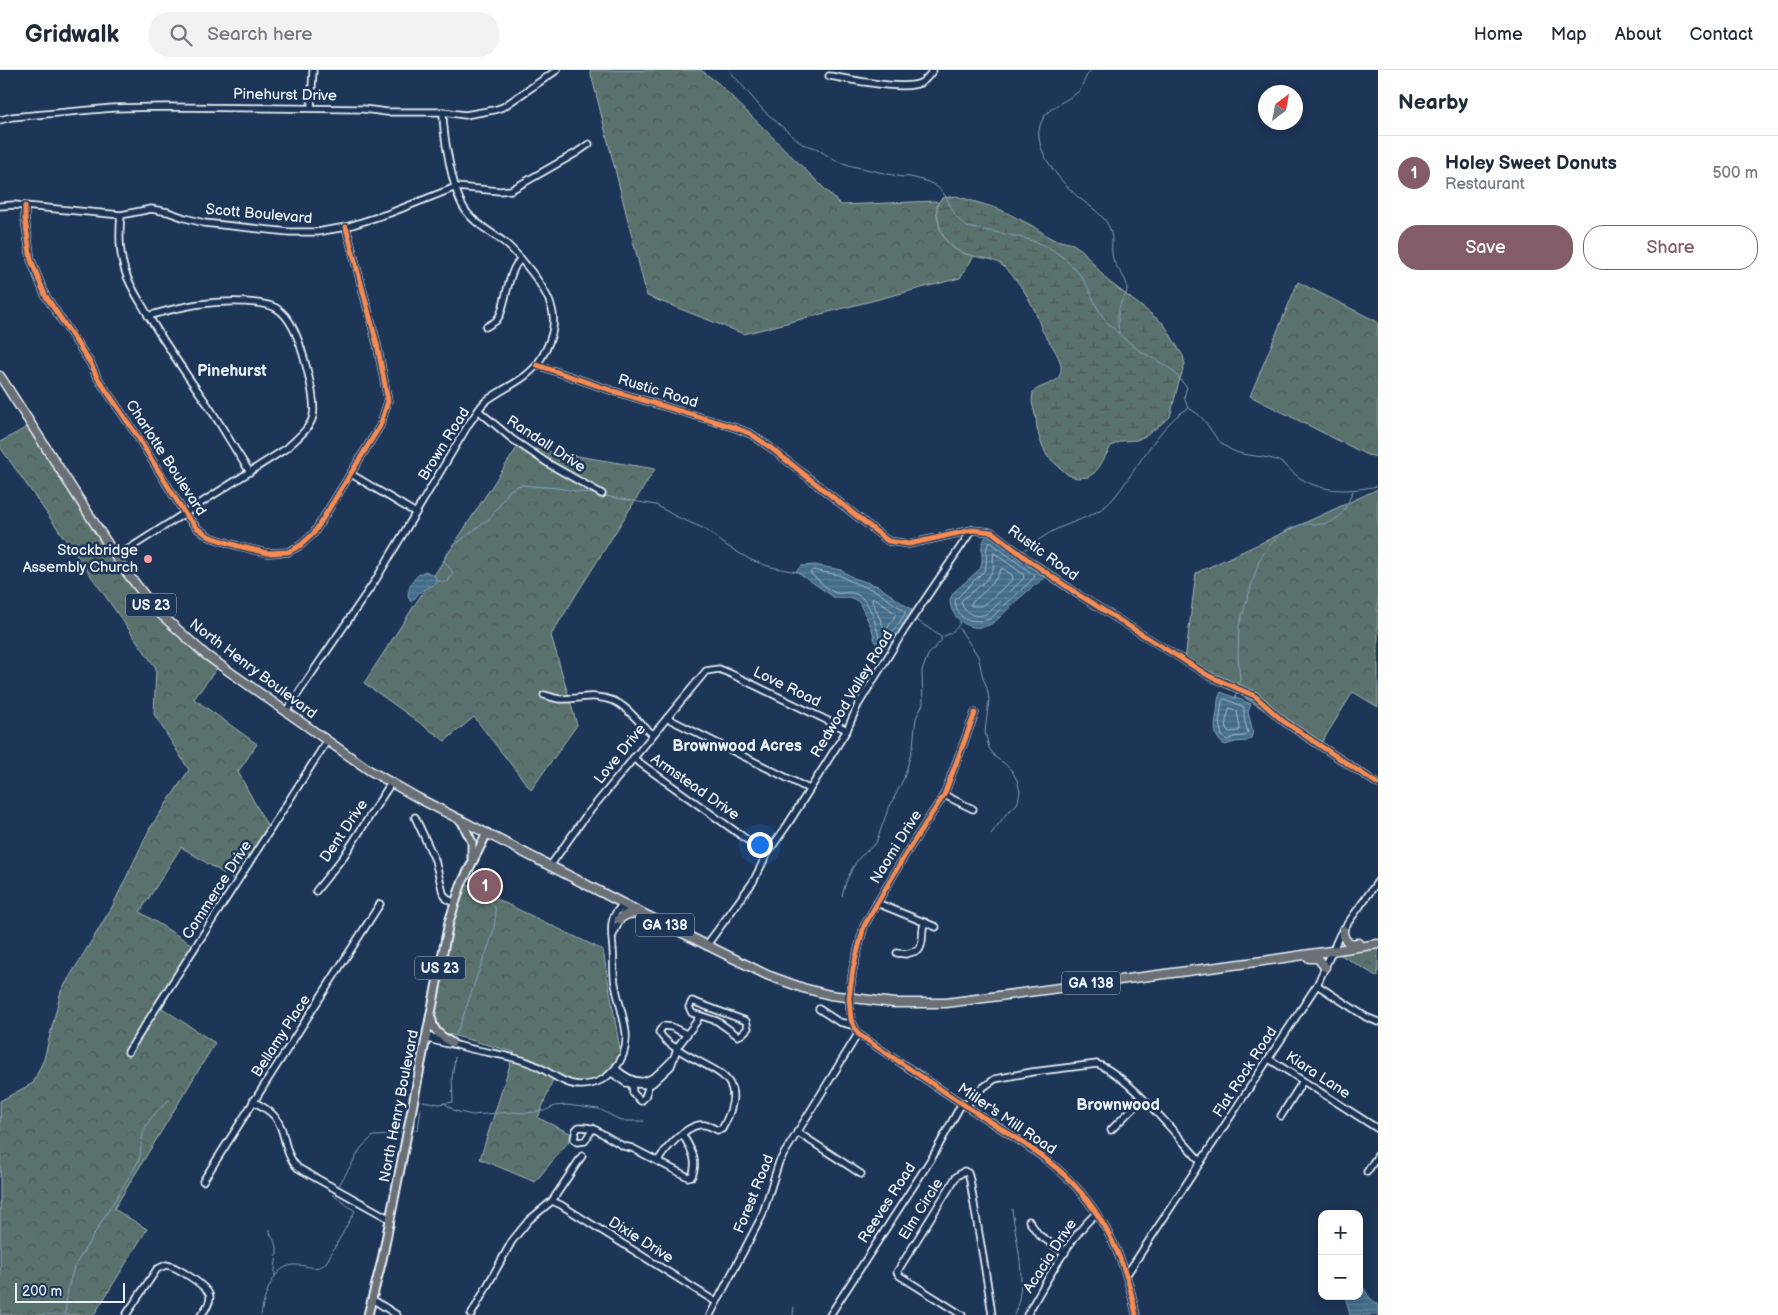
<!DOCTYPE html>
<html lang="en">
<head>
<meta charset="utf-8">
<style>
  :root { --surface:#fff; --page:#f2f2f3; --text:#1f2937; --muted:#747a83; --line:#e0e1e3; --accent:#845c67 }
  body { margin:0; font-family:"Balsamiq Sans",sans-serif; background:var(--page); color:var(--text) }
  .controls { position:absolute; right:15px; bottom:15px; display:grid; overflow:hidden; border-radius:10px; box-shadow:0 2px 12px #0003 }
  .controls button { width:45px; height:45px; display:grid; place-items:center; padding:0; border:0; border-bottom:1px solid var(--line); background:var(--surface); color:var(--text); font:25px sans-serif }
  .compass { position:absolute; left:1258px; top:15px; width:45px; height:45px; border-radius:50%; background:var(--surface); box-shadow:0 2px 12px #0003; rotate:32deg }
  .scale { position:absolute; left:15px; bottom:12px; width:110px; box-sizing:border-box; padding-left:5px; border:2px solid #e8f1f8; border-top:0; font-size:14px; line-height:18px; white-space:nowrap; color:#e8f1f8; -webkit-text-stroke:4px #1d3557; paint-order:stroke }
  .you { position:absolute; left:759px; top:774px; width:18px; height:18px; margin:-12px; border:4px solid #fff; border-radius:50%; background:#1a73e8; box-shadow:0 0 0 8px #1a73e833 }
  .badge { display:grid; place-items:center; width:32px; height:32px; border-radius:50%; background:var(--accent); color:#fff; font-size:16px; font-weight:700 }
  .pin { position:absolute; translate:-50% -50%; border:2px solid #fff; box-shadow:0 1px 5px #0006 }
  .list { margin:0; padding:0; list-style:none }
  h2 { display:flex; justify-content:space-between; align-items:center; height:65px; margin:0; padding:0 20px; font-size:21px }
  h2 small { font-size:16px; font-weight:400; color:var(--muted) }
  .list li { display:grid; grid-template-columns:32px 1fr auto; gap:15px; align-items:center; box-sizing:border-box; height:75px; padding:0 20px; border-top:1px solid var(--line) }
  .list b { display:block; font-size:19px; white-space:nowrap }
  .list p { margin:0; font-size:16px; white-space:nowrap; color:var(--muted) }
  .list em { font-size:16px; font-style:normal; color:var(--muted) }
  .actions { display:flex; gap:10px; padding:15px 20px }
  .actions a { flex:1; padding:11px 0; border:1px solid var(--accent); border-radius:20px; text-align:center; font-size:18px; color:var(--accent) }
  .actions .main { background:var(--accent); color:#fff }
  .icon { flex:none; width:28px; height:28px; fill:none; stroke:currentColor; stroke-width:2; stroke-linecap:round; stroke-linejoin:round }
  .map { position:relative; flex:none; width:1378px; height:1245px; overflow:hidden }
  header { display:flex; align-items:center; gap:30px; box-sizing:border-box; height:70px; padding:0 25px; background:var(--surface); border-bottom:1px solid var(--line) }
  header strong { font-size:24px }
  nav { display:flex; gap:28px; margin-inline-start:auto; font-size:18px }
  .search { width:350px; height:45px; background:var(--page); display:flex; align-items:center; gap:12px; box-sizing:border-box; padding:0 18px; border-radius:20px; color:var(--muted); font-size:19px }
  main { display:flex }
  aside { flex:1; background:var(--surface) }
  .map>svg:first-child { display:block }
</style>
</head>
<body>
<header>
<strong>Gridwalk</strong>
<div class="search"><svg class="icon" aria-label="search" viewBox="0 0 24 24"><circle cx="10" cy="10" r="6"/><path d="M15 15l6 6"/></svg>Search here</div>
<nav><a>Home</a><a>Map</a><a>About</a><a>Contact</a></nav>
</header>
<main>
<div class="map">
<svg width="1378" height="1245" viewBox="0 0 1378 1245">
  <defs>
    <pattern id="forest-crowns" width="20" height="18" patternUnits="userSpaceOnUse" patternTransform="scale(1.25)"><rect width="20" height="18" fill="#5a726e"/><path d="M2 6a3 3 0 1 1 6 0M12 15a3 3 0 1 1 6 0" fill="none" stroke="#4f5b5a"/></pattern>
    <pattern id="wetland-marsh" width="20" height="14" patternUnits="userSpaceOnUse" patternTransform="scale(1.25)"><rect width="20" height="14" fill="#5a726e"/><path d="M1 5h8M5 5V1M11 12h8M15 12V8" fill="none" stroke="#4f5b5a"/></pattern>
    <pattern id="water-rules" width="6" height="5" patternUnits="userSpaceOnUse" patternTransform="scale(1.25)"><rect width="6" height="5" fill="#426c8a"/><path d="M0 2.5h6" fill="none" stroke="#5d819b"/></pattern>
  </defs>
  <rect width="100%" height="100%" fill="#1d3557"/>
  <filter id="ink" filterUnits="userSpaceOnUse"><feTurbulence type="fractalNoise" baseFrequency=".02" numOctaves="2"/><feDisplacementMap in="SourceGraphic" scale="10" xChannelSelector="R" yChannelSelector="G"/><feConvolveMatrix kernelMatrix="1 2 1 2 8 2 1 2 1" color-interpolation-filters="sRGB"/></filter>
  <g filter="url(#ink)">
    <g fill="url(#forest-crowns)" stroke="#a1b2b3">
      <path d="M590,0H701L718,13L841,135L936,131L983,172L960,208L744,264L647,226Z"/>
      <path d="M1298,212L1378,252V387L1367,385L1250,326Z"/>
      <path d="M29,356L147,529L220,594L194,629L257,674L238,702L270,761L236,811L181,777L140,842L199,879L176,913L162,938L215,973L114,1139L147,1159L94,1245H0V1031L33,1013L44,989L61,921L112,837L150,758L189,700L154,644L156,598L0,377V372Z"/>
      <path d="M518,376L655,399L551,565L577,655L531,720L474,647L445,671L364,613Z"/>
      <path d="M1378,419V637L1353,622L1320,675L1185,590L1196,503Z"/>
      <path d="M463,813L603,880L621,985L594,1013L553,1009L538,1048L574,1065L535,1112L480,1089L514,982L426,958L446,868Z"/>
      <path d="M1378,878V907L1339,884Z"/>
    </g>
    <path fill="url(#wetland-marsh)" stroke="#a1b2b3" d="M956,126L999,139L1031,155L1052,169L1073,174L1082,180L1107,210L1164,254L1183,286L1185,294L1178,315L1170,347L1147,365L1137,370L1122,371L1111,376L1100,396L1094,403L1088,407L1077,408L1068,405L1047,386L1040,370L1037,358L1036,349L1032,332L1033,322C1040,315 1053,315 1058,308C1069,294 1048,272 1042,260C1039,253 1037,245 1034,239C1027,224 1015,206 1003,196C995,189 987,189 978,187C955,183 942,173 938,149C936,141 936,133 942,128Z"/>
    <g fill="url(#water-rules)" stroke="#84a1b6">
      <path d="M988,464L1042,504L1045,508C1032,517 1020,527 1009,538C1004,543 998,550 991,554C972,564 950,550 950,529L954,522L980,499C986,485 976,479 988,464Z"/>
      <path d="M815,495L841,500L854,508L878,516L912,540L910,546L890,575L886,577L876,574L872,559L859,532L852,528H835L796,501L802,496Z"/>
      <path d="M426,501L436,507C435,520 426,515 419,523C416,526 415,529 411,532L408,527C408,516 415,504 426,501Z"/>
      <path d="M1221,622L1251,634L1248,642L1253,662L1251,668L1247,671L1235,672L1225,675C1212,667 1215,655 1217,642C1218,635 1217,629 1221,622Z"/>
      <path d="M1359,1210L1369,1227L1378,1235V1245H1350L1345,1226H1359Z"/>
    </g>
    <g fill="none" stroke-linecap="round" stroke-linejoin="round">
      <g stroke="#a6bccc" stroke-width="1">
        <path d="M990,472L1034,505L1035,507L990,549L982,551L967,550L963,548L957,540L955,530L984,501C990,491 982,480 990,472Z"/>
        <path d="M994,483L1023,504L1024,508C1015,516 995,539 986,544C974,549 963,542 961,531C971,521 988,513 993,499C994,494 992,488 994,483Z"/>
        <path d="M1001,499H1004L1012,505L1013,509L983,536H971V533C983,523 995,514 1001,499Z"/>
        <path d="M813,500L839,505L852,512L876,521L905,541V544L887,571L884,572L880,571C876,555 870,526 852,523C847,522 841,524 836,523C827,520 819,510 811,504V502Z"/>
        <path d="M873,528L878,530L896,544L887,559L884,558L872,531Z"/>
        <path d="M1225,629L1244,637V648L1248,663L1245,666L1234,667L1227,670L1222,666L1219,653L1222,631Z"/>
        <path d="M1230,638L1237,641L1240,658L1239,661L1229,662L1227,660L1226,651Z"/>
      </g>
      <g stroke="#84a1b6" stroke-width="1">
        <path d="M729,0L763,40L802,74L816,78L834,90L852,96L902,107C909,106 915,108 922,110C955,119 944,143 968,157C1015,167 1053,166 1083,209C1092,223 1096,240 1107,252C1116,262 1126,270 1136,278C1148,287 1163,292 1175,303C1179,307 1182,313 1187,317L1184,327L1188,338C1209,348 1209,364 1225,376C1240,388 1259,384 1276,390C1285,393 1292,403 1300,408C1325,424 1351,421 1378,416"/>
        <path d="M1091,0C1084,7 1082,19 1078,22C1067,31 1052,35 1044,47C1026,73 1059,110 1078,127C1090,137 1104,144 1110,159C1114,169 1110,179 1113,189C1116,199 1128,208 1127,219C1127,224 1125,226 1123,229C1116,240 1118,251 1119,263"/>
        <path d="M1022,482C1035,472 1046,464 1061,457C1076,451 1101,443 1112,430C1134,405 1159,354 1187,339"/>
        <path d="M436,511L448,512L453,502L444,491L445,486L456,474L491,447L510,420L520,415L558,418L656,435L675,446L705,459L727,476L751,490L771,497L797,502"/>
        <path d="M915,549L940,566"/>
        <path d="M959,558L978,586L983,608L987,618L989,629L985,662L989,678L995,687L1004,693L1012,701L1017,710L1020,721L1018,732L1015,736L1007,743L991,764"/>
        <path d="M1238,617L1240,609L1238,586L1239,556L1259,491C1268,474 1286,455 1307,454C1319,454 1327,456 1337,448C1345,442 1349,430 1353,421"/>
        <path d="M1235,628L1237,621"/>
        <path d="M842,826L846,812L853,797L859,788L876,773L887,742L904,708L913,676L916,648L923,634L922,601L928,585L941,571V567C949,565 957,560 960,552"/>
        <path d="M456,964C465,944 471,922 479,901C486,880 498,860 495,837L486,827"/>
        <path d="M423,1031L439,1034L453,1032L452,1008L455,987"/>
        <path d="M444,1033L455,1041L472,1045L511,1042L527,1043L544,1041L555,1036L566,1035L599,1039L622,1051H644"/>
        <path d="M413,1061L418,1060L421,1038"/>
        <path d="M338,1117L361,1078L373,1066L394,1065L401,1062"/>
        <path d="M1012,1139C1016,1173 1029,1212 1014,1245"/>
        <path d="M270,1159C269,1167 276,1170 277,1177C278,1187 274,1196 275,1206"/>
        <path d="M65,1245L68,1218L74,1197L138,1092C142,1084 140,1077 142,1069C144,1051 158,1041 169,1030"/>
        <path d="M261,1245C264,1227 273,1194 296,1195C308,1195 316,1202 326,1193L355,1141L333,1125L335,1122"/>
        <path d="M793,1245L794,1237"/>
      </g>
      <defs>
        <g id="minor">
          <path d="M829,6C849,9 907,22 922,12C927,9 930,4 933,0"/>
          <path d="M311,38L313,0"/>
          <path d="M0,50L12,47L113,38L165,37L363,39L387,42H443L465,45L494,40L503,37L557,0"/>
          <path d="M0,136L14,135L121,145L151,139L168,142L185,148L204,153L289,162H317L346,157L390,143L456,117L500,121L511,120L576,83L589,74"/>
          <path d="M25,136V149L31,190L45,225L91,294L97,307L136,364L185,444L197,458L210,467L238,476L267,483L288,482L301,475L314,463L380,356L388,331L377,274L346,157"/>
          <path d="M121,145C119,164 119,183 125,201C130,217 140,231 148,245C166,275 185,303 205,331C221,354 234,379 250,402"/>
          <path d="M486,257L496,251L500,245C506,231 509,198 521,189"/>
          <path d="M537,295L613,321L736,358L751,364L771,378L888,471L909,474L972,460L992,462L1031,492L1079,525L1209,606L1255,626L1283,651L1378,714"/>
          <path d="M479,341L512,369L549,394L602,424"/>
          <path d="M351,404L416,443"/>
          <path d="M116,487L287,378C296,369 310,359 313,346C317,329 301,273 293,258C289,250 283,242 276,238C267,233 255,233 246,232C210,230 182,236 148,246"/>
          <path d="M544,625C550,626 557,630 563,629C583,629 593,623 614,631C629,637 639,655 653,664"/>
          <path d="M286,641L375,511L470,352C475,346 480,336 486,331C503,318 526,310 538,293C563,255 556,233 530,200C522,190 514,180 504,172C491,162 472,152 464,138C452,119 443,64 443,42"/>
          <path d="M975,643L944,725L905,785L864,856L853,899L849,928L851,950L858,964C896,990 934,1015 972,1040C997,1056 1024,1072 1048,1091C1097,1129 1125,1184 1136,1245"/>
          <path d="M667,648L809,719"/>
          <path d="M633,688L767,784"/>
          <path d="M944,725L973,739"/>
          <path d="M415,747L435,790L443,823L447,829L455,833"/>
          <path d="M550,796L585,747L706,601L719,599L729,603L847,660"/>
          <path d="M316,821L344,786L391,713"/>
          <path d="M877,833L936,857"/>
          <path d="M612,867L624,841V834"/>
          <path d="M706,876L753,812L767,784L788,754L847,660L858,635L905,559L972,460"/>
          <path d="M897,883L906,884L919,880C925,871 920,861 925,852"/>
          <path d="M1317,915L1366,947L1378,952"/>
          <path d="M692,931L746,951L748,958L742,964L738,966L717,951L692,943L689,937Z"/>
          <path d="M819,939L839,952L852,955"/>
          <path d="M427,966C438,968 448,973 460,976C483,983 508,984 530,993C547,999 564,1016 582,1015C609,1014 628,990 626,963C624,947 618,930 615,914C613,903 614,891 613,880C612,863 607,847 624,834"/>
          <path d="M428,969L448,974"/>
          <path d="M128,982L327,671"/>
          <path d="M1269,989L1378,1059"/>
          <path d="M616,999C641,1021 652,1011 673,989"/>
          <path d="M612,1003L626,1013L649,1015L653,1013L671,996L678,976L697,951L699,946"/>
          <path d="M632,1014L633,1023L641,1031L645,1027L649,1015"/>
          <path d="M253,1031C261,1036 270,1040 275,1047C287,1061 282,1082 298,1098L390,1149"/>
          <path d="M966,1036L978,1021L995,1009L1032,1002L1097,994C1127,1004 1178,1067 1201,1092"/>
          <path d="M1281,1046L1303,1011"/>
          <path d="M593,1058L585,1071L577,1072L574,1069L576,1060L579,1057C586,1057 590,1057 596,1060L623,1076L632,1078L688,1107L692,1106C699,1090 690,1078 683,1065"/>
          <path d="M1111,1060L1142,1029"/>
          <path d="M797,1062L861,1104"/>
          <path d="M658,1091C665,1079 685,1057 699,1055C706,1054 712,1057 717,1060L722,1059C753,1003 712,1003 676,978C669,974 663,969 659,962L663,956L672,957L686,964"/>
          <path d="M1367,1102L1378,1085"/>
          <path d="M203,1111L380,834"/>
          <path d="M552,1131L561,1135L716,1232"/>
          <path d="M1029,1151L1039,1165L1065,1183"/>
          <path d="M1127,1204L1317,915L1340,864L1378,811"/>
          <path d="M372,1229L397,1245"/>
          <path d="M126,1245L157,1199L166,1195C176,1196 209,1217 210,1227C210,1234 205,1240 201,1245"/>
          <path d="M471,1245L512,1171L529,1150L552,1131L582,1086"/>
          <path d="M710,1245L762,1146L779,1092L858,964"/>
          <path d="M830,1245L933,1086L962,1033"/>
          <path d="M962,1245L900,1206L897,1202L956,1107L964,1101L968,1103L970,1110C977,1155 986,1200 992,1245"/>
          <path d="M1027,1245C1042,1218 1073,1162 1096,1144"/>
        </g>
        <g id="major">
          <path d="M461,750L472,772V789"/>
          <path d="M432,950C433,962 443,967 452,973"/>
          <path d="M368,1245L382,1190L449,852L461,815L487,763"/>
        </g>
        <g id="highway">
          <path d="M0,306L124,499L156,540L206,585L369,700L418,728L624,834L767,905L803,918L830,925L894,933H946L1263,891L1378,874"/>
          <path d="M619,849L628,844L639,843"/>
          <path d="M1343,860C1343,870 1348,875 1358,873"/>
          <path d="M1309,888H1318L1325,897"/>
        </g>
      </defs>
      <use href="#minor" stroke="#e8f1f8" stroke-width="9"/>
      <use href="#major" stroke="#e8f1f8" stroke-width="11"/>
      <use href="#highway" stroke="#e8f1f8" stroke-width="11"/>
      <use href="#minor" stroke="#1d3557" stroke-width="5.5"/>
      <use href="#major" stroke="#6a7074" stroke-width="7"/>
      <use href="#highway" stroke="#6a7074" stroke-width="8"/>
      <defs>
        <g id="cycleway">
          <path d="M25,136V149L31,190L45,225L91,294L97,307L136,364L185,444L197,458L210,467L238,476L267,483L288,482L301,475L314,463L380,356L388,331L377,274L346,157"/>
          <path d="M537,295L613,321L736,358L751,364L771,378L888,471L909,474L972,460L992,462L1031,492L1079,525L1209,606L1255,626L1283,651L1378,714"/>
          <path d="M975,643L944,725L905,785L864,856L853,899L849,928L851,950L858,964C896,990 934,1015 972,1040C997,1056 1024,1072 1048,1091C1097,1129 1125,1184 1136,1245"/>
        </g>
      </defs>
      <use href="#cycleway" stroke="#1d3557" stroke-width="8"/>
      <use href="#cycleway" stroke="#f68b52" stroke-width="5"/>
    </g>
  </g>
  <circle fill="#ff9aa2" stroke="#1d3557" stroke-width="2" cx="148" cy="489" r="5"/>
  <g text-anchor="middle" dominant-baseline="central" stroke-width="5" stroke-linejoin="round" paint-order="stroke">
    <g fill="#1d3557" stroke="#abb9c8" stroke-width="1">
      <rect x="126" y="523.5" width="50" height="23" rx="4"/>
      <rect x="636" y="843.5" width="58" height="23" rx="4"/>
      <rect x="415" y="886.5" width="50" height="23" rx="4"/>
      <rect x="1062" y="901.5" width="58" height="23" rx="4"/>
    </g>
    <g font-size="14" font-weight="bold" fill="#e8f1f8">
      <text x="151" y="535">US 23</text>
      <text x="665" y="855">GA 138</text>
      <text x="440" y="898">US 23</text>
      <text x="1091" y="913">GA 138</text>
    </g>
    <g font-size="15" fill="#e8f1f8" stroke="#1d3557">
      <text transform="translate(285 25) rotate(1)">Pinehurst Drive</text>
      <text transform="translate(259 144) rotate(5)">Scott Boulevard</text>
      <text transform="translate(658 321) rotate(17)">Rustic Road</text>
      <text transform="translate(444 374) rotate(-58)">Brown Road</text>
      <text transform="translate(546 374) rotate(33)">Randall Drive</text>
      <text transform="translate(166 388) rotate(57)">Charlotte Boulevard</text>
      <text transform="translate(1043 483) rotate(36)">Rustic Road</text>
      <text transform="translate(253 599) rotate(37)">North Henry Boulevard</text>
      <text transform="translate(787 617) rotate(26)">Love Road</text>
      <text transform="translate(852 624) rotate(-59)">Redwood Valley Road</text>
      <text transform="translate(620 684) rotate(-51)">Love Drive</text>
      <text transform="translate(695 717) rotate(35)">Armstead Drive</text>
      <text transform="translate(344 761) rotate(-56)">Dent Drive</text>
      <text transform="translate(896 777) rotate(-58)">Naomi Drive</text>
      <text transform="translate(217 820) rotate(-57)">Commerce Drive</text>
      <text transform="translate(281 966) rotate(-57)">Bellamy Place</text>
      <text transform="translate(1245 1002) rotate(-57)">Flat Rock Road</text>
      <text transform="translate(1318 1005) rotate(33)">Kiara Lane</text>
      <text transform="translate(399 1036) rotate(-79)">North Henry Boulevard</text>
      <text transform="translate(1007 1049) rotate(34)">Miller's Mill Road</text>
      <text transform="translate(754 1124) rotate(-68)">Forest Road</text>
      <text transform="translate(887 1133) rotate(-57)">Reeves Road</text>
      <text transform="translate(921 1139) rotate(-58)">Elm Circle</text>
      <text transform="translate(641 1170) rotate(32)">Dixie Drive</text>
      <text transform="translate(1050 1186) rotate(-57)">Acacia Drive</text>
    </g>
    <g font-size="15" fill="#e8f1f8" stroke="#1d3557" text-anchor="end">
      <text x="138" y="480">Stockbridge<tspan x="138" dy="17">Assembly Church</tspan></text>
    </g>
    <g font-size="16" font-weight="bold" fill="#e8f1f8" stroke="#1d3557">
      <text x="232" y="301">Pinehurst</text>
      <text x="737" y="676">Brownwood Acres</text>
      <text x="1118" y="1035">Brownwood</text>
    </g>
  </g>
</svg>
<div class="controls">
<button>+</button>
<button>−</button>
</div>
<svg class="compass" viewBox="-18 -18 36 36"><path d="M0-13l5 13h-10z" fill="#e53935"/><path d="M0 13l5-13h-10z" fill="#747a83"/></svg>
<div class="scale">200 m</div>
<div class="you"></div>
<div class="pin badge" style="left:485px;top:816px">1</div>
</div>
<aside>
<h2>Nearby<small></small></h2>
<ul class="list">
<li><span class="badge">1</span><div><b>Holey Sweet Donuts</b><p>Restaurant</p></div><em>500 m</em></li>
</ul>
<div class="actions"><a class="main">Save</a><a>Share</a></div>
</aside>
</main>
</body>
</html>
